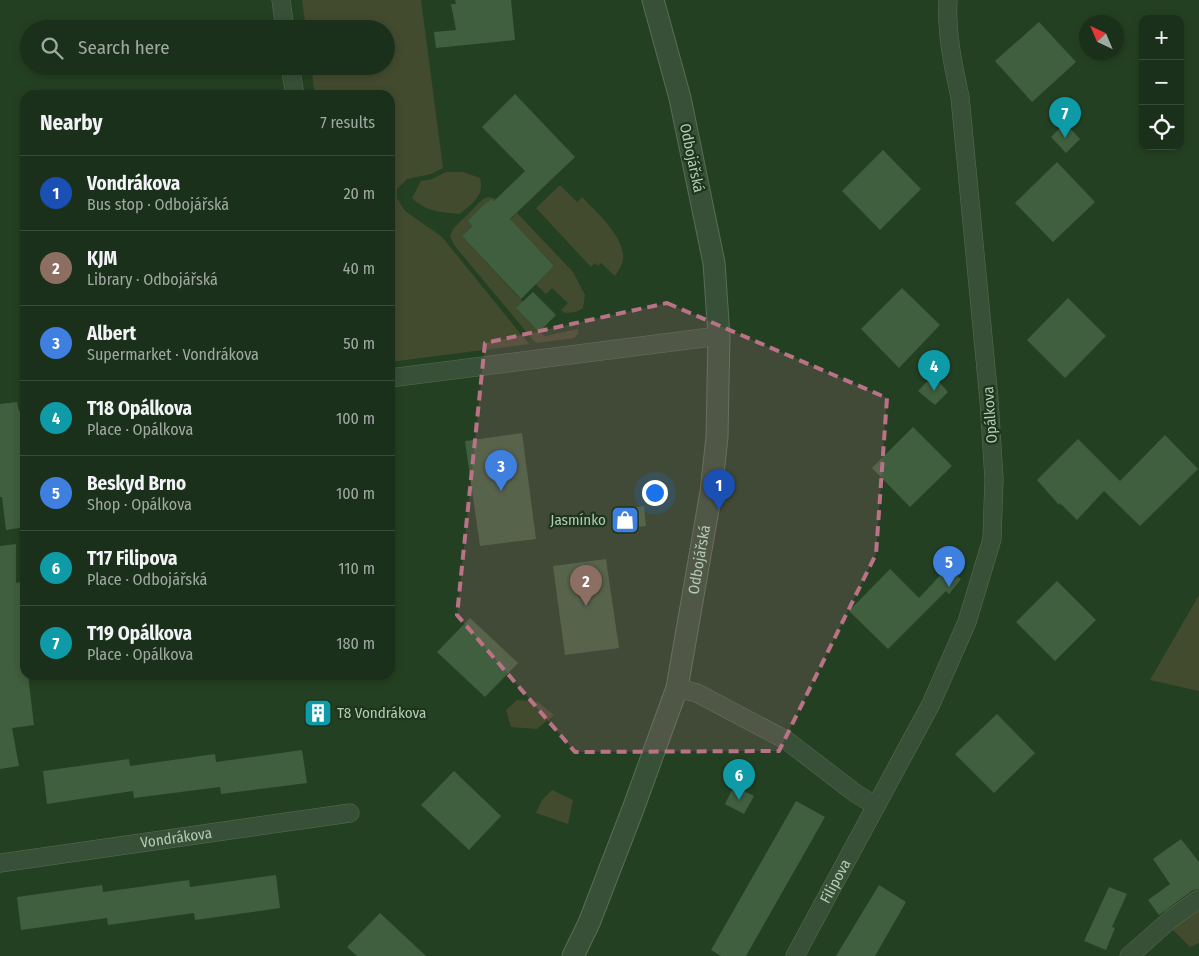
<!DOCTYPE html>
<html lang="en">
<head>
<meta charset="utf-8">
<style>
  :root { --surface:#1b301a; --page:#243823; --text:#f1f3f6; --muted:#a0a9a2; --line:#394b39; --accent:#85ff83 }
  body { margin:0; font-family:"Fira Sans Condensed",sans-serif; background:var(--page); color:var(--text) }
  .controls { position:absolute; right:15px; top:15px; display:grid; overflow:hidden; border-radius:10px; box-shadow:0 2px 8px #0003 }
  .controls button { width:45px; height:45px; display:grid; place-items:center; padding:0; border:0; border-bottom:1px solid var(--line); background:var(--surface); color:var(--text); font:25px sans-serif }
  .compass { position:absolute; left:1079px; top:15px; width:45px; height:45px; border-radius:50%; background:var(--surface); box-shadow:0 2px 8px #0003; rotate:316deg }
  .you { position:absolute; left:654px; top:492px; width:18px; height:18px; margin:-12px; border:4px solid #fff; border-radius:50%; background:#1a73e8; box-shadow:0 0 0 8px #1a73e833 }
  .badge { display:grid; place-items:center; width:32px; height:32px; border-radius:50%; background:var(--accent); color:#fff; font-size:16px; font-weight:700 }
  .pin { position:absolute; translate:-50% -41px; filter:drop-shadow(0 1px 2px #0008) }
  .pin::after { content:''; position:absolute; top:26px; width:18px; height:15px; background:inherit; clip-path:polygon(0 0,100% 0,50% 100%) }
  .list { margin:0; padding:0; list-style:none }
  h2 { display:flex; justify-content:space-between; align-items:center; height:65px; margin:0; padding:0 20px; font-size:21px }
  h2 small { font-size:16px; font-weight:400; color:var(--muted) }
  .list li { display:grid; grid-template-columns:32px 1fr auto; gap:15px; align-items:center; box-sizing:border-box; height:75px; padding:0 20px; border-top:1px solid var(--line) }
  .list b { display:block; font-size:19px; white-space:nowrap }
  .list p { margin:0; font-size:16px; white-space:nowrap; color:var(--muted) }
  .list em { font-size:16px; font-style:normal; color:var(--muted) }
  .icon { flex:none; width:28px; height:28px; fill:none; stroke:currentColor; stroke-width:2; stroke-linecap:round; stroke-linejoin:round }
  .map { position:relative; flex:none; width:1199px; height:956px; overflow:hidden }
  .search { position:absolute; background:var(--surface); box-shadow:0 2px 8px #0003; left:20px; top:20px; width:375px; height:55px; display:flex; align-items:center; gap:12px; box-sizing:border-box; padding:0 18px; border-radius:28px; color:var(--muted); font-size:19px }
  .panel { position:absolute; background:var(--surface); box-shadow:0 2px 8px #0003; left:20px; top:90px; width:375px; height:590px; border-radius:15px }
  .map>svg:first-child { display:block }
</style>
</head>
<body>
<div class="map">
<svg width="1199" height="956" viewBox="0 0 1199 956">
  <rect width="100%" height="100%" fill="#244022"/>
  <g fill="#424b2e">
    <path d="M302,0H421L443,168L431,174L407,179L397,189V198L405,211L442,237L529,344L390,362V95H315L311,66H386V29H306Z"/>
    <path d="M446,172H463L480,178C485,196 472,203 460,214C440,212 427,212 412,198L421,181L432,179Z"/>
    <path d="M560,185L577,202L582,197C596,212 625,237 623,259C622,266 618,271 615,276L601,263L598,266L595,263L591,267L536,208Z"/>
    <path d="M488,197L496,199L480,208L468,221L472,225L462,236L523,302L517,309L539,332L545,336L578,329V334L574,338L537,343L534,341L454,245L450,236L453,229L483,199Z"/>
    <path d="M517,213L573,272L585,295L583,308L576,312L565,313L561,310L568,303L552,288L546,294L536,284L554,266L510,220Z"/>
    <path d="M1199,595V691L1150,680Z"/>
    <path d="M517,700L538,702L554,715L537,729L511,727L506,710Z"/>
    <path d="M552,790L573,800L568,824L536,813L542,800Z"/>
    <path d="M1199,907V943L1190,947L1171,928Z"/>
  </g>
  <g fill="#405f3e">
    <path d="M455,0H511L515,40L436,48L434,32L456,30L451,4H456Z"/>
    <path d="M1039,22L1076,62L1032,102L995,61Z"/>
    <path d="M515,94L575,157L510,219L554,266L521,299L462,236L472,226L468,221L480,208L492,199L494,201L525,171L482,127Z"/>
    <path d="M1065,123L1080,139L1066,153L1051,137Z"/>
    <path d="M883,150L921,189L880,230L842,191Z"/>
    <path d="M1057,162L1095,202L1053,242L1015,203Z"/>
    <path d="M902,288L940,325L899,368L861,329Z"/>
    <path d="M533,292L556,315L539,332L516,308Z"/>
    <path d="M1068,298L1106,336L1065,378L1027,340Z"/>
    <path d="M933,375L948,392L935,405L918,391Z"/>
    <path d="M17,402L19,411L25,410V527L6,530L2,497H0V404Z"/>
    <path d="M913,427L952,466L910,507L872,468Z"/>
    <path d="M522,433L536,539L480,546L465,441Z"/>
    <path d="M1165,435L1198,469L1140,526L1104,491L1077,520L1060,503L1059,505L1037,480L1078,439L1120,481Z"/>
    <path d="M644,506L646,526L620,529L618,510Z"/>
    <path d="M16,544V583L21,582L25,619V675H28L34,725L12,728L19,766L0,769V546Z"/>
    <path d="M606,559L619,648L565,655L553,566Z"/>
    <path d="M947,568L961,579L949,594L946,591L888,649L849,611L890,569L919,598Z"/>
    <path d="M1057,581L1096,620L1055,661L1016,622Z"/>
    <path d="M470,618L518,663L485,697L437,652Z"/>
    <path d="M326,701L330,723L310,726L305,704Z"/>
    <path d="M997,714L1035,753L994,793L955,754Z"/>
    <path d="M302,750L307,783L221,794L220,787L134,798L133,791L47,804L43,771L129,759L130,766L215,754L216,762Z"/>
    <path d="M454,771L501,816L469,850L421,805Z"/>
    <path d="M734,786L754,796L744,814L725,804Z"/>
    <path d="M796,801L825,817L746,956H721L711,950Z"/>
    <path d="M1181,839L1199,862V889L1193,890L1159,915L1148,900L1170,884L1153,859Z"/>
    <path d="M276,875L280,908L195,920L194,913L108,925L107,918L21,930L17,897L102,885L103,892L189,880L190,887Z"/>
    <path d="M879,885L906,902L875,956H836Z"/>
    <path d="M1109,887L1127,894L1112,927L1115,928L1106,950L1084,941Z"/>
    <path d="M380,913L426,956H357L347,947Z"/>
  </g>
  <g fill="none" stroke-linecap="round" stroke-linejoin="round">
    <defs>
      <g id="minor">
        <path d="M281,0L285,29"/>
        <path d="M290,66L295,95"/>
        <path d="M390,378L719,336"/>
        <path d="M677,688L697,693L786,740L855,793L876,806"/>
        <path id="s1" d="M0,863L350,813"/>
        <path id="s2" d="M795,956L931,704L967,622L992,539L994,479L989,400L960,97C953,65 946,32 948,0"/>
        <path d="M1129,956L1172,918L1199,899"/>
      </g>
      <g id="tertiary">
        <path id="s3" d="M573,956L589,923L633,809L677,688L711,492L717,437L719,336L714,263L680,98L653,0"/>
      </g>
    </defs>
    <use href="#minor" stroke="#566e55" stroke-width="19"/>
    <use href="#tertiary" stroke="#566e55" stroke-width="23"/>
    <use href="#minor" stroke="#385037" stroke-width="18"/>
    <use href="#tertiary" stroke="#385037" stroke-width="21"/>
  </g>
  <path fill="#ba7287" fill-opacity="0.2" stroke="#ba7287" stroke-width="4" stroke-dasharray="10 6" stroke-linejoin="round" d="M667,303L887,398L876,554L779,751L575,752L457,615L485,343Z"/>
  <defs>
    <symbol id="shop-square" viewBox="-11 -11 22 22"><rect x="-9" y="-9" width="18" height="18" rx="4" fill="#3f7fe0" stroke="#1d351c"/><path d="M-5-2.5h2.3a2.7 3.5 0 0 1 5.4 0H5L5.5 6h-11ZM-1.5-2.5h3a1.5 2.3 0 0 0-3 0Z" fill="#fff"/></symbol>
    <symbol id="building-square" viewBox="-11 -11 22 22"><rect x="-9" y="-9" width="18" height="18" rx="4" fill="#0f9aa8" stroke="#1d351c"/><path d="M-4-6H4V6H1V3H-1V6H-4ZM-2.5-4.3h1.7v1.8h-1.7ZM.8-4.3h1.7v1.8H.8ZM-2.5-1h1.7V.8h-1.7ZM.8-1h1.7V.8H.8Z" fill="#fff"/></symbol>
  </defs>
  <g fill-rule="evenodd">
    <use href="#shop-square" x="609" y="504" width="32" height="32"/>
    <use href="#building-square" x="302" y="697" width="32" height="32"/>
  </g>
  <g text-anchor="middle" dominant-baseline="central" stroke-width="4.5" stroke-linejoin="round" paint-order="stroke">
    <g font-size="15" fill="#b3cbb3" stroke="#1d351c">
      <text transform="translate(692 158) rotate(78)">Odbojářská</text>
      <text transform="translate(990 415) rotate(-94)">Opálkova</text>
      <text stroke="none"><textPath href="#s3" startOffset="418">Odbojářská</textPath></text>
      <text stroke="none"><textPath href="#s1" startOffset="178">Vondrákova</textPath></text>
      <text stroke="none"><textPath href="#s2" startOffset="85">Filipova</textPath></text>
    </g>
    <g font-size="15" fill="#b3cbb3" stroke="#1d351c" text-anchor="end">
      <text x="606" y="520">Jasmínko</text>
      <text x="337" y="713" text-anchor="start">T8 Vondrákova</text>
    </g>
  </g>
</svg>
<div class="controls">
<button>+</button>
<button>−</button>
<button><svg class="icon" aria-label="locate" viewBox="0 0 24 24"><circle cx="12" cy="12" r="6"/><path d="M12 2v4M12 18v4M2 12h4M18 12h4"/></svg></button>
</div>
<svg class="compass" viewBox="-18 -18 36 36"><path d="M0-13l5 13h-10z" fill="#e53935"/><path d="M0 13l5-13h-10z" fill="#a0a9a2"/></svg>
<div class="you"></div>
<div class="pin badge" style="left:719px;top:510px;background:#1a4fb4">1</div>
<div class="pin badge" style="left:586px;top:606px;background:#8d6e63">2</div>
<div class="pin badge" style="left:501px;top:491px;background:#3f7fe0">3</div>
<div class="pin badge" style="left:934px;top:391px;background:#0f9aa8">4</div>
<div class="pin badge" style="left:949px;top:587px;background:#3f7fe0">5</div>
<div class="pin badge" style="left:739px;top:800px;background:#0f9aa8">6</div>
<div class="pin badge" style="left:1065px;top:138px;background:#0f9aa8">7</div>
<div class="search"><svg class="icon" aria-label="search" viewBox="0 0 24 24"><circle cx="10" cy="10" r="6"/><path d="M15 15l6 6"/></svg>Search here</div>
<section class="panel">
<h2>Nearby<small>7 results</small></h2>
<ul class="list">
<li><span class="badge" style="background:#1a4fb4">1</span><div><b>Vondrákova</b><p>Bus stop · Odbojářská</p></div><em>20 m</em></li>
<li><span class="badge" style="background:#8d6e63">2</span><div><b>KJM</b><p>Library · Odbojářská</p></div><em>40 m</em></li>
<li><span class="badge" style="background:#3f7fe0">3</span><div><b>Albert</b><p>Supermarket · Vondrákova</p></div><em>50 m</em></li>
<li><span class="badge" style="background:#0f9aa8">4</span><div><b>T18 Opálkova</b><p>Place · Opálkova</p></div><em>100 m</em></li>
<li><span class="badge" style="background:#3f7fe0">5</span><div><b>Beskyd Brno</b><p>Shop · Opálkova</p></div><em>100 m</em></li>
<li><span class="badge" style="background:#0f9aa8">6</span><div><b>T17 Filipova</b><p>Place · Odbojářská</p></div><em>110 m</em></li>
<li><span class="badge" style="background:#0f9aa8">7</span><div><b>T19 Opálkova</b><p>Place · Opálkova</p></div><em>180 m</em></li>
</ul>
</section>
</div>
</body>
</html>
